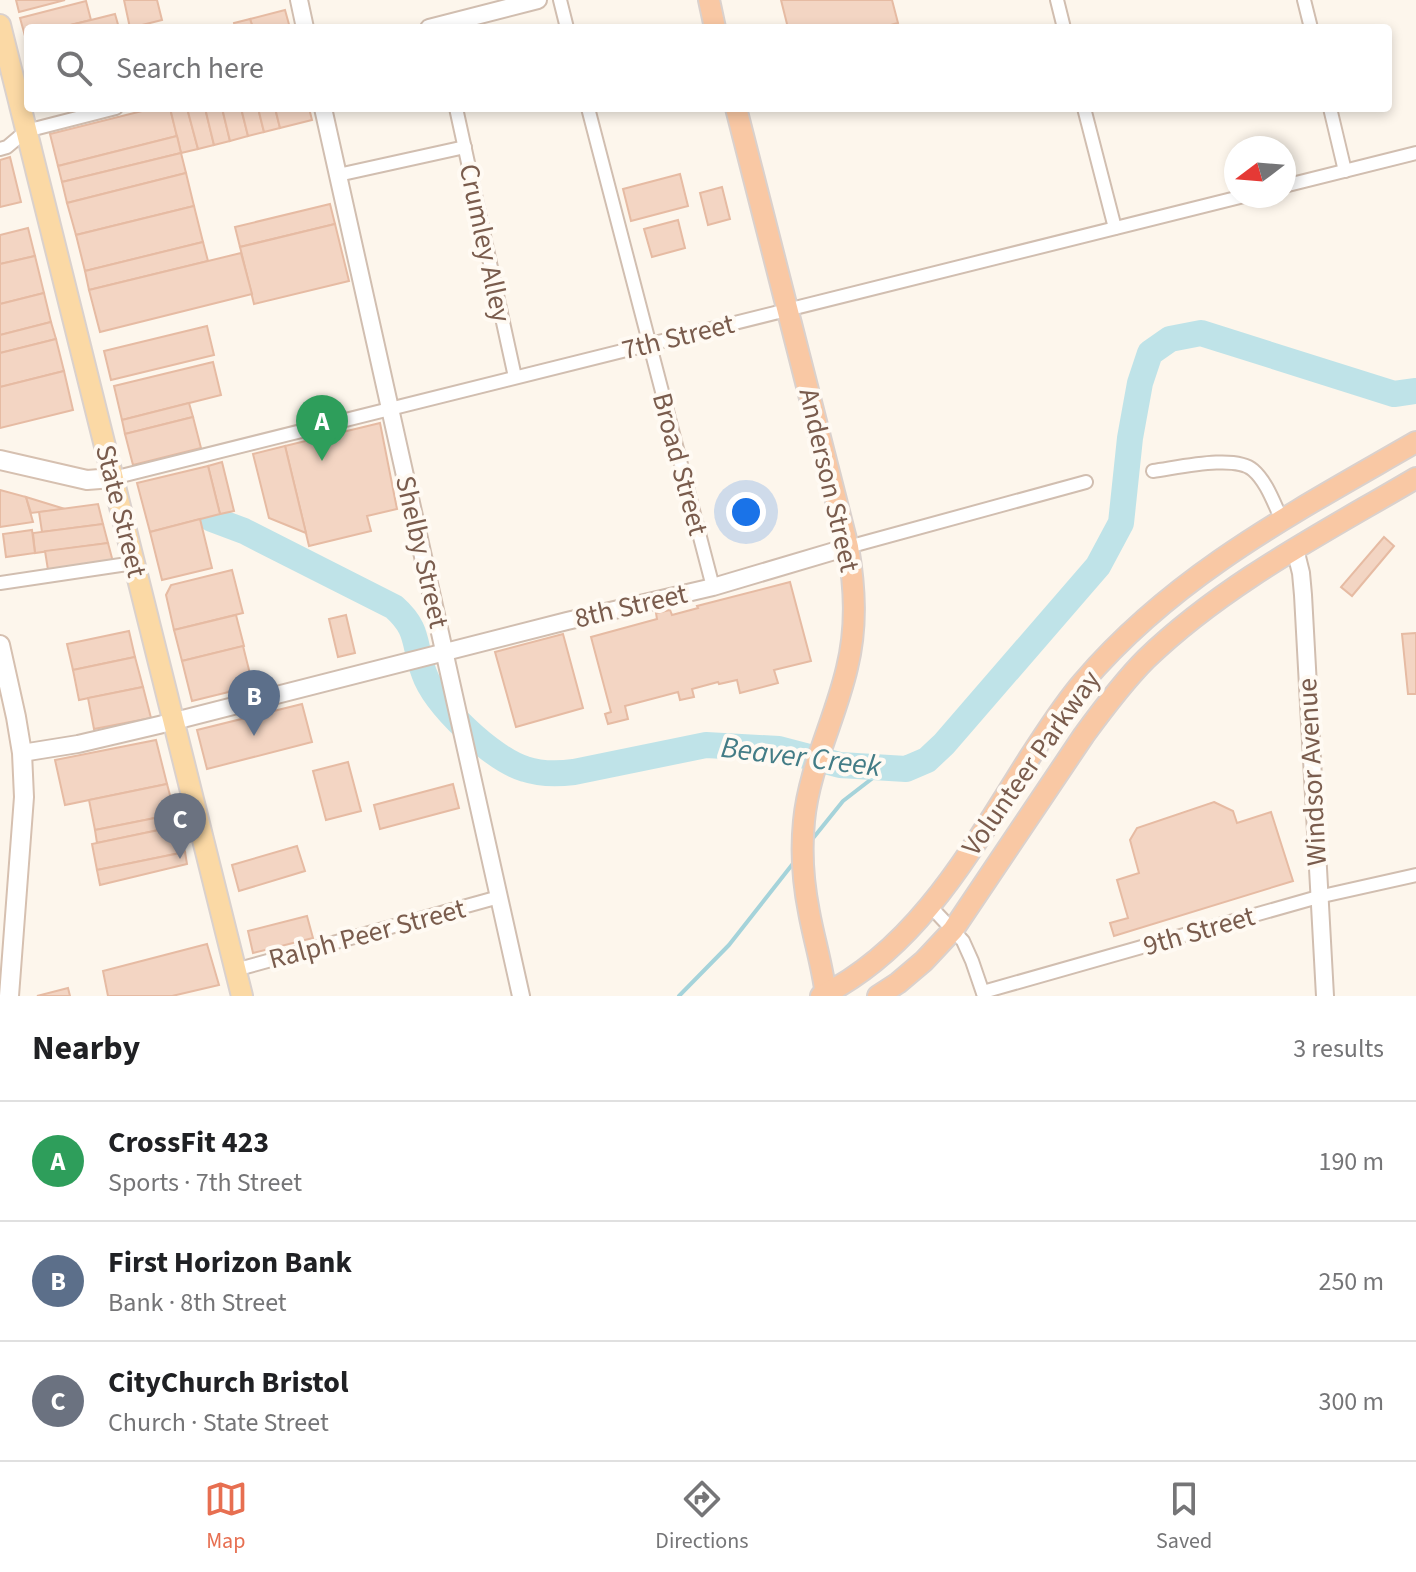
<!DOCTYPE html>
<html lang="en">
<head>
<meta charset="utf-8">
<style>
  :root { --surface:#fff; --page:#f2f2f2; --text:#202124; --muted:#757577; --line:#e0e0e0; --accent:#e76f51 }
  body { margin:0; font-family:"Source Sans 3",sans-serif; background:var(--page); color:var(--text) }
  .compass { position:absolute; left:1224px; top:136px; width:72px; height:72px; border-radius:50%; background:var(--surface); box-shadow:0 4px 12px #0003; rotate:254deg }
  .you { position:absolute; left:746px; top:512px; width:28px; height:28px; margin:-20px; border:6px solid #fff; border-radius:50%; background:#1a73e8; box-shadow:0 0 0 12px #1a73e833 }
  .badge { display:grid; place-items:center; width:52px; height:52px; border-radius:50%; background:var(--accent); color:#fff; font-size:26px; font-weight:700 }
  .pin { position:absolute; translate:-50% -66px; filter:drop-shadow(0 2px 4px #0008) }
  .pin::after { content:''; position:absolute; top:42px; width:28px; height:24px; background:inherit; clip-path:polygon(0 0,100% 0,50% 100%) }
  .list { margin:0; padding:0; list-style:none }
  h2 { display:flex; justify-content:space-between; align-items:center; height:104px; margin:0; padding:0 32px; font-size:34px }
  h2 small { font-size:26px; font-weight:400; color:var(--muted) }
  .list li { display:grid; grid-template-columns:52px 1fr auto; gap:24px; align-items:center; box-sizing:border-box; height:120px; padding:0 32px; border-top:2px solid var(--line) }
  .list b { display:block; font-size:30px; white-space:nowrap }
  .list p { margin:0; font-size:26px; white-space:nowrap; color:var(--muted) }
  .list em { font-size:26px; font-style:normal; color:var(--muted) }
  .icon { flex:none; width:44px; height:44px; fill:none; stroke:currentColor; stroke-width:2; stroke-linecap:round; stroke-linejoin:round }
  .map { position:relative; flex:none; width:1416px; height:996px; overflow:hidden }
  .search { position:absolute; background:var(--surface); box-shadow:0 4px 12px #0003; left:24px; right:24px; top:24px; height:88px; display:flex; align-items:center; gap:20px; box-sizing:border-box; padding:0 28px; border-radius:8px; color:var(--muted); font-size:30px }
  .sheet { height:464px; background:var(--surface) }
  nav { display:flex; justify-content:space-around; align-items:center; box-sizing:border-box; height:112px; border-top:2px solid var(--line); background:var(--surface); font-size:22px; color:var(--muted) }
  nav a { display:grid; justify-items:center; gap:4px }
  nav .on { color:var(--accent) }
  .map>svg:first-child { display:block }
</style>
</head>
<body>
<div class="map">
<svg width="1416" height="996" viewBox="0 0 1416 996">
  <rect width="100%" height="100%" fill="#fdf6ec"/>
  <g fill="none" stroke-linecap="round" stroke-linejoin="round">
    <g stroke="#a5d3da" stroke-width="4">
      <path d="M810,842L843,801L887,767"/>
      <path d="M679,996L729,945L795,861"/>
    </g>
    <path stroke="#bfe3e8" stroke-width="26" d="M212,519L244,531L394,607C420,630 413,644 424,673C435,705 492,759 525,769C540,774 558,774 574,772L706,745L779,749L840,765L906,769L927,760L944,744L1098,566L1121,523L1130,438L1140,383L1150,353L1170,339L1201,333L1394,394L1416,391"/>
  </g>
  <g fill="#f3d5c3" stroke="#e6bba3" stroke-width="2">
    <path d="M16,0H65L19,12Z"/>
    <path d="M124,0H157L162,20L130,28Z"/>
    <path d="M781,0H892L898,23L879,28H788Z"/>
    <path d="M86,1L91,20L58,28H28V36H25L20,18Z"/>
    <path d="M285,10L290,28H253L250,19Z"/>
    <path d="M115,14L119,28H58L91,20Z"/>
    <path d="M250,19L253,28H235L234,23Z"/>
    <path d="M154,108H170L177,136L58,166L50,134Z"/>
    <path d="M170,108H187L198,149L181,153Z"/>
    <path d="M187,108H205L214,145L198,149Z"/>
    <path d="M205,108H222L230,141L214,145Z"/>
    <path d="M222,108H241L248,136L230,141Z"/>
    <path d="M241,108H258L264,132L248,136Z"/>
    <path d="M258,108H275L280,128L264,132Z"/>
    <path d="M275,108H309L312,120L280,128Z"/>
    <path d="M177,136L181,153L62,182L58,166Z"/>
    <path d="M181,153L186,173L67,203L62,182Z"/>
    <path d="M10,157L21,202L0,207V160Z"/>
    <path d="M186,173L194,206L76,235L67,203Z"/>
    <path d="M680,174L688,206L631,221L623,189Z"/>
    <path d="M722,187L730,219L708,225L700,193Z"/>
    <path d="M330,204L335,224L240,247L235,227Z"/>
    <path d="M194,206L203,242L85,271L76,235Z"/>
    <path d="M678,220L685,248L652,257L644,229Z"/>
    <path d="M335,224L349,281L254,304L240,247Z"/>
    <path d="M28,228L35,256L0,264V235Z"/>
    <path d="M203,242L208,261L89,290L85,271Z"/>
    <path d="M241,253L252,294L100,332L89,290Z"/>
    <path d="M35,256L44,293L0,304V264Z"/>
    <path d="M44,293L51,322L0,335V304Z"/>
    <path d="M51,322L56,339L0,353V335Z"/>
    <path d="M207,326L214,355L111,380L104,351Z"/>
    <path d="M56,339L64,371L0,387V353Z"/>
    <path d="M213,362L221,395L122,420L114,386Z"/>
    <path d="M64,371L73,410L0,428V387Z"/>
    <path d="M189,403L193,417L125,434L122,420Z"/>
    <path d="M193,417L201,448L133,465L125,434Z"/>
    <path d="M380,423L397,509L367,516L371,531L309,546L285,446Z"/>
    <path d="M285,446L306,533L269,518L253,454Z"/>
    <path d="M222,462L234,511L220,514L208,466Z"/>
    <path d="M208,466L220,514L150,532L137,483Z"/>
    <path d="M0,490L26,497L33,522L0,527Z"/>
    <path d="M26,497L65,509L31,513Z"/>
    <path d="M98,504L103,524L42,532L39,512Z"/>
    <path d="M200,519L212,568L162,580L150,532Z"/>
    <path d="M103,524L108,543L35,553L33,533Z"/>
    <path d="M32,530L35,553L6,557L3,534Z"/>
    <path d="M1384,537L1394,546L1352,596L1341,587Z"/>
    <path d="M108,543L113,562L48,570L45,551Z"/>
    <path d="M232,570L243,613L174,630L166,595L171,585Z"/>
    <path d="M790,582L811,661L774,670L778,683L740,693L737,680L719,684L718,682L692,689L694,697L680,700L678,692L625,706L628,719L608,724L605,714L611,712L591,637L657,619L656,613L670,610L672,615L698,608L697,606Z"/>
    <path d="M236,615L244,646L182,661L174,630Z"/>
    <path d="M346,615L355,653L338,657L329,619Z"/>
    <path d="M129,631L135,657L73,670L67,644Z"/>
    <path d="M1416,633V694H1408L1402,634Z"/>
    <path d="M563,634L583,708L516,727L495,652Z"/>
    <path d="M243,646L253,686L192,701L182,661Z"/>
    <path d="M135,657L143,687L79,700L73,670Z"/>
    <path d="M143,687L151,718L94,729L88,698Z"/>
    <path d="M302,704L312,742L207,769L197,730Z"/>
    <path d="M156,740L167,784L65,805L55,760Z"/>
    <path d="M348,762L361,811L326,820L313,771Z"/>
    <path d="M167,784L175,814L95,830L89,800Z"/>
    <path d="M453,784L459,808L380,829L374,805Z"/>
    <path d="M1214,802L1233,811L1237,823L1271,812L1293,881L1114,936L1110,923L1128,918L1117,880L1139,873L1130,840L1137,828Z"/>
    <path d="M175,814L178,826L97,843L95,830Z"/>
    <path d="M178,826L185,852L97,870L92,844Z"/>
    <path d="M297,846L305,871L239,891L232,865Z"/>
    <path d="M185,852L187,864L100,885L97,870Z"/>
    <path d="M307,916L313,938L253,953L248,931Z"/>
    <path d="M207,944L219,985L172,996H108L103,971Z"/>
    <path d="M68,988L70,996H37Z"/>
  </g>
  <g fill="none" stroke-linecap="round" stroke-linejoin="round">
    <defs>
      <g id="minor">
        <path d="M560,0L567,28"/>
        <path d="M1057,0L1064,28"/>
        <path d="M1304,0L1311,28"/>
        <path d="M456,108L515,377"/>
        <path d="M588,108L713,587"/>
        <path d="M1084,108L1115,228"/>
        <path d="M1330,108L1345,171"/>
        <path d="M0,149L7,147L26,131L116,108"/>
        <path d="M338,175L465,147"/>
        <path d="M1284,186L1416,153"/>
        <path d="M1153,471C1177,468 1235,454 1253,470C1267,482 1274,504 1282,520"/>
        <path d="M113,478L1244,196"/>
        <path d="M848,547L1086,482"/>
        <path d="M0,583L134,563"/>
        <path d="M931,907L963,941L972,961L984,996"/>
        <path d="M235,970L499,897"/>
        <path d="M983,992L1318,897L1416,875"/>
      </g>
      <g id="tertiary">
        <path d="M299,0L305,28"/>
        <path d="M429,28L538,0"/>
        <path d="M323,108L521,996"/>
        <path d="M1295,549L1301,573L1303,595L1325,996"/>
        <path d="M22,753L78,744L159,725L567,621L713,587L848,547"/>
      </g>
      <g id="secondary">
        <path d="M0,460L87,480L113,478"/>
        <path d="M0,645L16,717L22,753L24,797L9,996"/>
      </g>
      <path id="primary" d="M0,25L242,996"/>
      <g id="trunk">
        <path d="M709,0L715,28"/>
        <path d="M736,108L848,547C855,588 857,627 847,668C835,720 809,768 804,821C801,851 803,882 809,912C814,940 823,968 826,996"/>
        <path d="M821,996C919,948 974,845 1030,757C1047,731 1063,705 1083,682C1175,574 1295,512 1416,442"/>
        <path d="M878,996L898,983L924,961L953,930L1084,735C1103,709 1123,682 1146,659C1225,583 1323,533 1416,478"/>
      </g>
    </defs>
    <use href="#minor" stroke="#d1beb0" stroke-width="16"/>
    <use href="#tertiary" stroke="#d1beb0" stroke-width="20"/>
    <use href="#secondary" stroke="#d6c0b0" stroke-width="22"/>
    <use href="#primary" stroke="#dad1cd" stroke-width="24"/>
    <use href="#trunk" stroke="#dad1cd" stroke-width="24"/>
    <use href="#minor" stroke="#fff" stroke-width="12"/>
    <use href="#tertiary" stroke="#fff" stroke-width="16"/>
    <use href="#secondary" stroke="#fff" stroke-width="18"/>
    <use href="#primary" stroke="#fbd9a5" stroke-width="20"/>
    <use href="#trunk" stroke="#f9c8a4" stroke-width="20"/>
  </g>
  <g text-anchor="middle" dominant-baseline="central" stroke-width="8" stroke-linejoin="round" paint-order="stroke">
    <g font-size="28" fill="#7a5c4d" stroke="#fffaf3">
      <text transform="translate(485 243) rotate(78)">Crumley Alley</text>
      <text transform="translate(678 337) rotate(-14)">7th Street</text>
      <text transform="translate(680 464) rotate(75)">Broad Street</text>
      <text transform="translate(829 480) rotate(77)">Anderson Street</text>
      <text transform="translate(121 511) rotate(76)">State Street</text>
      <text transform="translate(422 552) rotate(77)">Shelby Street</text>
      <text transform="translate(631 606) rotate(-13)">8th Street</text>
      <text transform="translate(1031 763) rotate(-55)">Volunteer Parkway</text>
      <text transform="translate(1312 772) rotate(-93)">Windsor Avenue</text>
      <text transform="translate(1199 931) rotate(-16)">9th Street</text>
      <text transform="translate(367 934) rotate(-15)">Ralph Peer Street</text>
    </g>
    <g font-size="30" font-style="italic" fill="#437c86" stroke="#fffaf3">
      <text transform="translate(801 757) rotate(7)">Beaver Creek</text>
    </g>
  </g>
</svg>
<svg class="compass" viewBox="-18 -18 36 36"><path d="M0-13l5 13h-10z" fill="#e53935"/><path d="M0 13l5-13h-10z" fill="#757577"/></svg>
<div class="you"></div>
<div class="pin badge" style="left:322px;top:461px;background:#2e9e5b">A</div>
<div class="pin badge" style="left:254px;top:736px;background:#5c6f8a">B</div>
<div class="pin badge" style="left:180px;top:859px;background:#6b7280">C</div>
<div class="search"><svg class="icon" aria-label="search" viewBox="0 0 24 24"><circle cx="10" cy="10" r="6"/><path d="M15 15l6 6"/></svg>Search here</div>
</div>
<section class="sheet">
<h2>Nearby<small>3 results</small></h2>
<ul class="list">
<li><span class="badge" style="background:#2e9e5b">A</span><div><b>CrossFit 423</b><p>Sports · 7th Street</p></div><em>190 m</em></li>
<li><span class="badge" style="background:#5c6f8a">B</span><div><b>First Horizon Bank</b><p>Bank · 8th Street</p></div><em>250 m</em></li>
<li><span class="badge" style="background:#6b7280">C</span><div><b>CityChurch Bristol</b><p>Church · State Street</p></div><em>300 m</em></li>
</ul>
</section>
<nav>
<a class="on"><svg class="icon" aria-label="map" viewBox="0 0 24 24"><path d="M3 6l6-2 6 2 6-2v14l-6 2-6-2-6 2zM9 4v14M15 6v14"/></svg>Map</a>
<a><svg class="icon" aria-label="directions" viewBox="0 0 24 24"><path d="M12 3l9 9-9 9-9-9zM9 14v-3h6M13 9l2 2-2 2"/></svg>Directions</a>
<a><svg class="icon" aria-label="saved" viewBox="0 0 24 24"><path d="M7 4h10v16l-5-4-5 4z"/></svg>Saved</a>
</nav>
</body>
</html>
